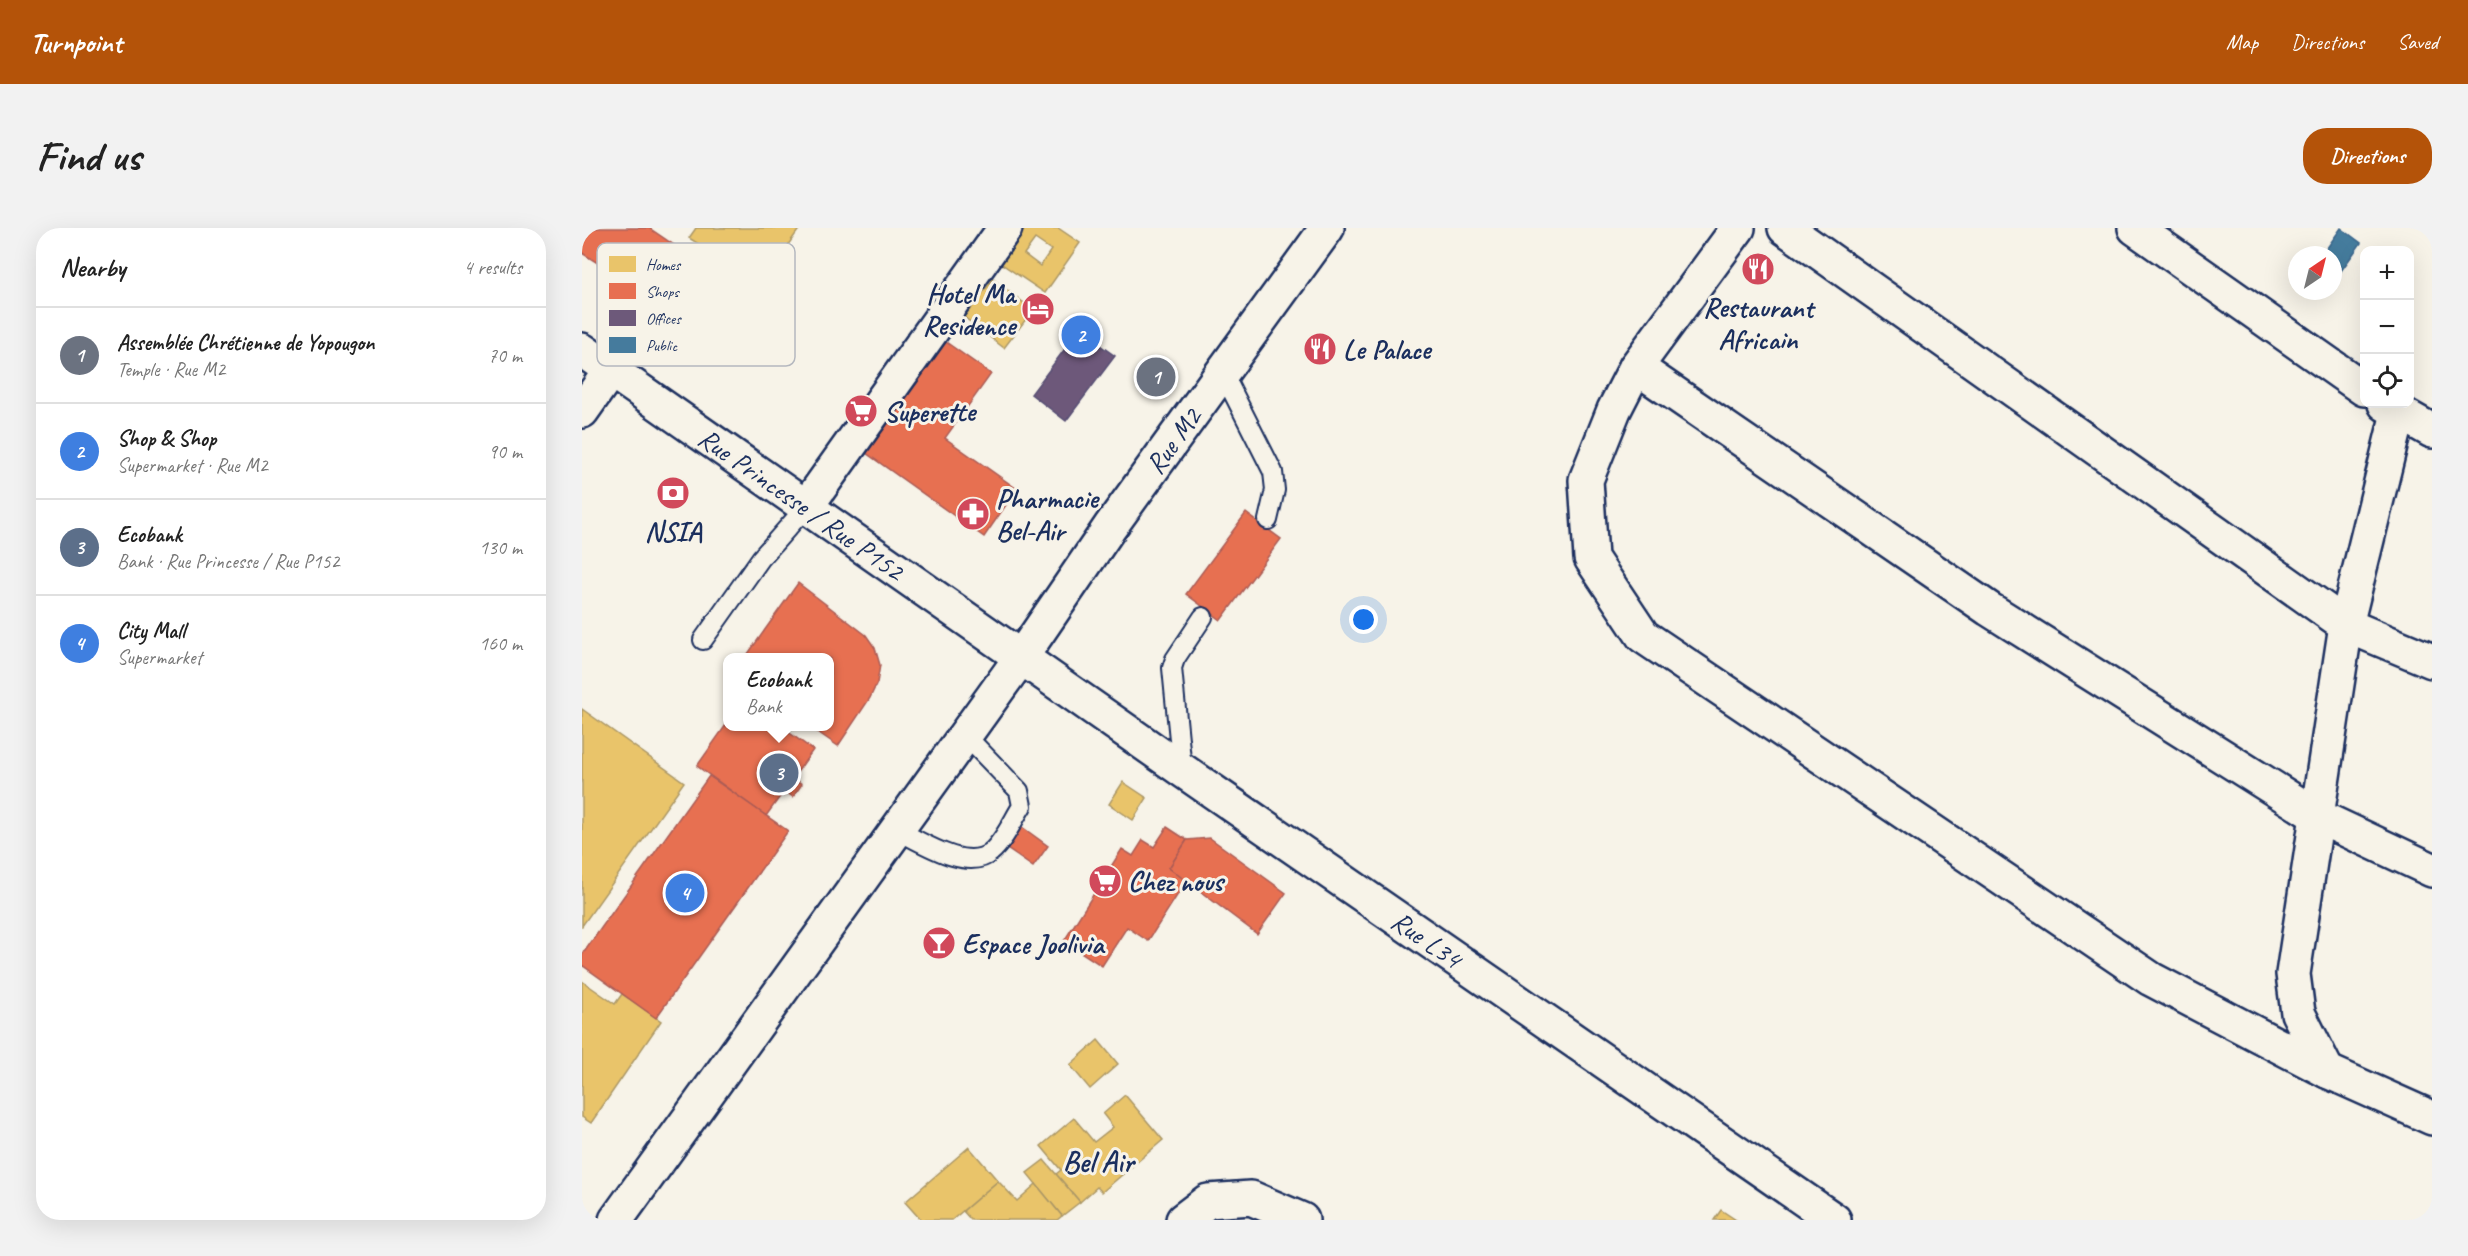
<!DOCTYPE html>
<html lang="en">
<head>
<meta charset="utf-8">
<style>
  :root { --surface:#fff; --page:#f2f2f2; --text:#222; --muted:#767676; --line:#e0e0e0; --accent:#b45309 }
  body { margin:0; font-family:Caveat,sans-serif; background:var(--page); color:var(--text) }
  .controls { position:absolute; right:18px; top:18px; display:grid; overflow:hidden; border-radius:12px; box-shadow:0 6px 24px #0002 }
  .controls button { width:54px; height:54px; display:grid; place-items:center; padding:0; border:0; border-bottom:2px solid var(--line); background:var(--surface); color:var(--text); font:30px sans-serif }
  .compass { position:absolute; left:1706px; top:18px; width:54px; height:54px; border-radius:50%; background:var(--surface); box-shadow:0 6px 24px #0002; rotate:35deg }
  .you { position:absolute; left:782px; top:392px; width:21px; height:21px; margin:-15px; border:4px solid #fff; border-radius:50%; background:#1a73e8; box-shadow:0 0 0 9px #1a73e833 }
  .badge { display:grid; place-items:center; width:39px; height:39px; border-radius:50%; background:var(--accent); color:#fff; font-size:20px; font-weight:700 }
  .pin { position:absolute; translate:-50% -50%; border:3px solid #fff; box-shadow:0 2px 6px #0006 }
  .popup { position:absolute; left:141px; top:425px; width:111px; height:78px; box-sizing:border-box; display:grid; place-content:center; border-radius:12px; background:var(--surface); filter:drop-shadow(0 2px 4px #0005); font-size:20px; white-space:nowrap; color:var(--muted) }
  .popup b { font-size:22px; color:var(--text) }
  .popup::after { content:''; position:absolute; left:50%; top:100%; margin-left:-12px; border:12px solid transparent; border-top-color:var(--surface) }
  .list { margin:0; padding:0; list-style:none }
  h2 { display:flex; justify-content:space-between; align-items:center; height:78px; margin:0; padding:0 24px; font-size:26px }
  h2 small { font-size:20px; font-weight:400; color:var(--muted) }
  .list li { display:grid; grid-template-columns:39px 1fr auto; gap:18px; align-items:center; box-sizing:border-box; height:96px; padding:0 24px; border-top:2px solid var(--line) }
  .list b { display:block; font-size:22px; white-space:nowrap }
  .list p { margin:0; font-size:20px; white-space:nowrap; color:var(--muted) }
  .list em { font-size:20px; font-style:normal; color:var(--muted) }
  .icon { flex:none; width:33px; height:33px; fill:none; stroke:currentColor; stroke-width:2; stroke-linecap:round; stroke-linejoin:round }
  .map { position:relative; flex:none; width:1850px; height:992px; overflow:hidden; border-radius:24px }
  header { display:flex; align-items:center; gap:36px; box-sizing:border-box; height:84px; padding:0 30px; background:var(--accent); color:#fff }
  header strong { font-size:28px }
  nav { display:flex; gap:33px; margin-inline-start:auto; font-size:21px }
  .intro { display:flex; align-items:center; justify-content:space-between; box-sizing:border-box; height:144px; padding:0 36px }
  h1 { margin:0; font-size:42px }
  .button { padding:15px 27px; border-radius:24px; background:var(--accent); color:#fff; font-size:21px; font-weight:700 }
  main { display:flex; gap:36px; padding:0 36px }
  aside { flex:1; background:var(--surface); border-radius:24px; box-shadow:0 6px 24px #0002 }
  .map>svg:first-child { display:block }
</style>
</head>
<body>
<header>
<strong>Turnpoint</strong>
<nav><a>Map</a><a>Directions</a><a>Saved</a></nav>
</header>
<div class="intro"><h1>Find us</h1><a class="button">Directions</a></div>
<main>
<aside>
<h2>Nearby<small>4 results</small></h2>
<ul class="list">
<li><span class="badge" style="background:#6b7280">1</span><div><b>Assemblée Chrétienne de Yopougon</b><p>Temple · Rue M2</p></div><em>70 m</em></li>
<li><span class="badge" style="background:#3f7fe0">2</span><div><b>Shop &amp; Shop</b><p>Supermarket · Rue M2</p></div><em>90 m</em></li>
<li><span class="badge" style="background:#5c6f8a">3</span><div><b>Ecobank</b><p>Bank · Rue Princesse / Rue P152</p></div><em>130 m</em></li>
<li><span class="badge" style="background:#3f7fe0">4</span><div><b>City Mall</b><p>Supermarket</p></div><em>160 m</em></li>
</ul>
</aside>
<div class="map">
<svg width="1850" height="992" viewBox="0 0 1850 992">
  <rect width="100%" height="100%" fill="#f7f3e8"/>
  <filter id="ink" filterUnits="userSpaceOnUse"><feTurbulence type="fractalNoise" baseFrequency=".0167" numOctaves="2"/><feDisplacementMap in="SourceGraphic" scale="12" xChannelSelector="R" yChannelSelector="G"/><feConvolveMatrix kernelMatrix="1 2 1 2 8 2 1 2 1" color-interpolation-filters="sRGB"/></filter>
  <g filter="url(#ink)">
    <g fill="#e9c46a" stroke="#ab9766" stroke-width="1.5" fill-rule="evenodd">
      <path d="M114,0H218L179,55L107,10Z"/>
      <path d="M437,0H476L498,15L463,65L414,32ZM453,11L469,22L458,38L442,26Z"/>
      <path d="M411,51L451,82L422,120L382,89Z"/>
      <path d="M0,481L102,554L0,698Z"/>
      <path d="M541,554L565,570L551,592L527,576Z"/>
      <path d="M0,753L33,776L40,766L79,793L9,895L0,889Z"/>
      <path d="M516,812L536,836L508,861L488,837Z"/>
      <path d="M543,867L581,912L520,964L515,959L498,974L474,946L479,942L459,918L492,890L512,914L531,899L521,886Z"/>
      <path d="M387,919L416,953L370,992H339L323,974Z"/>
      <path d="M462,932L498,974L480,988L445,945Z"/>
      <path d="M416,953L435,973L454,956L480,988L475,992H389L381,983Z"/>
      <path d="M1139,982L1154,992H1132Z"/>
    </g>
    <g fill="#e76f51" stroke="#aa5c55" stroke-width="1.5">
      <path d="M0,0H67L173,72L144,117L0,25Z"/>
      <path d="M364,114L409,146L363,210L435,261L402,309L284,225Z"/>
      <path d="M664,285L699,311L639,392L604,366Z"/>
      <path d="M216,355L284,407L293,420L298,437L295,455L288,470L256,518L227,498H248V430H163Z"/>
      <path d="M146,494V498H198L231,522L211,550L220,556L211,569L202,563L184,588L115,538Z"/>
      <path d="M127,548L206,603L74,790L0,737V727Z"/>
      <path d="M440,599L466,618L451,639L425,621Z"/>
      <path d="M585,599L605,612L587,640L605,652L566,713L545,699L520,738L482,713L540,621L551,628L561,612L572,619Z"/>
      <path d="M628,610L704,665L675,706L587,640L605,612Z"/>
    </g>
    <path fill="#6d597a" stroke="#544c72" stroke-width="1.5" d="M497,102L533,128L484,193L449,166Z"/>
    <path fill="#457b9d" stroke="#38648a" stroke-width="1.5" d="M1759,0L1779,15L1754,50L1751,48V27H1740Z"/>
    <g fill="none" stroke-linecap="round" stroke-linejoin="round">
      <defs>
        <g id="lane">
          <path d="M641,145L691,244L693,262L686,292"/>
          <path d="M121,412L179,330L224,279"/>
          <path d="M600,542L590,440L593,431L621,389"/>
          <path d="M315,602C338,613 386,645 409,624C422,613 431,592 440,578L437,563L383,507"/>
        </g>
        <g id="street">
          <path d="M1156,0L1054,139L1032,182L1004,252L1009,330L1061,408L1569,751L1745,843L1850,890"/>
          <path d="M1203,0L1764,397L1850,433"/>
          <path d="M1553,0L1782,161"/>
          <path d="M1054,139L1407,381L1737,589L1850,642"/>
          <path d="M1803,176L1850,203"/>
          <path d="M0,183L29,142"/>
          <path d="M224,279L423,0"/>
          <path d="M1745,843L1716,785L1711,746L1764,397L1816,185"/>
          <path d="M601,992L626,973L669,970L720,992"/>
        </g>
        <g id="secondary">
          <path id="s1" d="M0,122L600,542L1252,992"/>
          <path id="s2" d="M34,992L440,428L528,299L745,0"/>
        </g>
      </defs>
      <use href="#lane" stroke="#1b2f5e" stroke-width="22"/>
      <use href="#street" stroke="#1b2f5e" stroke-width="38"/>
      <use href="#secondary" stroke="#1b2f5e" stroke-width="38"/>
      <use href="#lane" stroke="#f7f3e8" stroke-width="18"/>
      <use href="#street" stroke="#f7f3e8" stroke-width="33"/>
      <use href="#secondary" stroke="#f7f3e8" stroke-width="33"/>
    </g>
  </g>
  <defs>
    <symbol id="restaurant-disc" viewBox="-11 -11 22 22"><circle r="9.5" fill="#d1495b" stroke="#f7f3e8"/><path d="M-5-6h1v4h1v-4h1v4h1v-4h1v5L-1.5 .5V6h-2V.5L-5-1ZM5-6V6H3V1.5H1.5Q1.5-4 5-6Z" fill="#fff"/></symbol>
    <symbol id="hotel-disc" viewBox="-11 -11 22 22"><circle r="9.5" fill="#d1495b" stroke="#f7f3e8"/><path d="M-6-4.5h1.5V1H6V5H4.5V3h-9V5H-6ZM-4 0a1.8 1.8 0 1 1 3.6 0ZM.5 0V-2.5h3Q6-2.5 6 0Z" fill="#fff"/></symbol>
    <symbol id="supermarket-disc" viewBox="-11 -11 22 22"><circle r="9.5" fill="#d1495b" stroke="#f7f3e8"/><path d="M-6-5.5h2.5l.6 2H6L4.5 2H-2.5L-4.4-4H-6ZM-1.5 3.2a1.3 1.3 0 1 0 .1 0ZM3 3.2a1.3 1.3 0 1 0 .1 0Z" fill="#fff"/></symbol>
    <symbol id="bank-disc" viewBox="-11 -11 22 22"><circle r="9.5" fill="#d1495b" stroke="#f7f3e8"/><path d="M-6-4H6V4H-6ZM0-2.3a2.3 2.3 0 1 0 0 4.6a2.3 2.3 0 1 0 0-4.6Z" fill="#fff"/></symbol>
    <symbol id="pharmacy-disc" viewBox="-11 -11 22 22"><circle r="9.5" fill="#d1495b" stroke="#f7f3e8"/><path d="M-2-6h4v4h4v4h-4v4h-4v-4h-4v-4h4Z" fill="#fff"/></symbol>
    <symbol id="bar-disc" viewBox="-11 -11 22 22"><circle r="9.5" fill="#d1495b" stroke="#f7f3e8"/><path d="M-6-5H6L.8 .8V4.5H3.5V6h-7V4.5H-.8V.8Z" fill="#fff"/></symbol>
  </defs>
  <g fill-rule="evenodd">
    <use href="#restaurant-disc" x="1157" y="22" width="38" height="38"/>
    <use href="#hotel-disc" x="437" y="62" width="38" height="38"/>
    <use href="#restaurant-disc" x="719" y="102" width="38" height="38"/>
    <use href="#supermarket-disc" x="260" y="164" width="38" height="38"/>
    <use href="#bank-disc" x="72" y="246" width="38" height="38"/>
    <use href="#pharmacy-disc" x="372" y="267" width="38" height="38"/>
    <use href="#supermarket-disc" x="504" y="634" width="38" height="38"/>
    <use href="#bar-disc" x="338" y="696" width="38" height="38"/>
  </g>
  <g text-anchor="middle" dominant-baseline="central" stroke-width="6" stroke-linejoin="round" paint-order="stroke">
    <g font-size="28" font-weight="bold" fill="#1b2f5e" stroke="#f7f3e8" text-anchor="start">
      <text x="433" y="65" text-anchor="end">Hotel Ma<tspan x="433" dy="32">Residence</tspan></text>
      <text x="1176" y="79" text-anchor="middle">Restaurant<tspan x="1176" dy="32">Africain</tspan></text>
      <text x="761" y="121">Le Palace</text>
      <text x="302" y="183">Superette</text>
      <text x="414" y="270">Pharmacie<tspan x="414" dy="32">Bel-Air</tspan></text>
      <text x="91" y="303" text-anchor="middle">NSIA</text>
      <text x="546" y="653">Chez nous</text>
      <text x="380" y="715">Espace Joolivia</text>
    </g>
    <g font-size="28" fill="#1b2f5e" stroke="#f7f3e8">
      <text stroke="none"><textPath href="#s2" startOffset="958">Rue M2</textPath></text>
      <text stroke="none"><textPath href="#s1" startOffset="268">Rue Princesse / Rue P152</textPath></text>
      <text stroke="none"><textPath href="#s1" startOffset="1030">Rue L34</textPath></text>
    </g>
    <g font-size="30" font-weight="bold" fill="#1b2f5e" stroke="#f7f3e8">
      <text x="516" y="934">Bel Air</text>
    </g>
  </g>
  <rect x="15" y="15" width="198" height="123" rx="9" fill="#f7f3e8" stroke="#b5b8bf" stroke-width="1.5"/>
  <rect x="27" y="28" width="27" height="16" fill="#e9c46a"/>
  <rect x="27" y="55" width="27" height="16" fill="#e76f51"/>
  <rect x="27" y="82" width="27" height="16" fill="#6d597a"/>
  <rect x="27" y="109" width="27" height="16" fill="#457b9d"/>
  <g font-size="16" fill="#1b2f5e">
    <text x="64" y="42">Homes</text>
    <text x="64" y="69">Shops</text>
    <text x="64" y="96">Offices</text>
    <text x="64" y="123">Public</text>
  </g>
</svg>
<div class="controls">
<button>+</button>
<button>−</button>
<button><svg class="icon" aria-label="locate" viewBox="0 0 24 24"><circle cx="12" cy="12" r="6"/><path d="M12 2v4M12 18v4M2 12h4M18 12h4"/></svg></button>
</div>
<svg class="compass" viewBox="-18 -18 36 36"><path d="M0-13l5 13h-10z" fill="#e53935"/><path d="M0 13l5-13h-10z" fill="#767676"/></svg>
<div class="you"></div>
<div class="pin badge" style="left:574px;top:149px;background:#6b7280">1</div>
<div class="pin badge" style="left:499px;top:107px;background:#3f7fe0">2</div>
<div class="pin badge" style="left:197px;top:545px;background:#5c6f8a">3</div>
<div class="popup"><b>Ecobank</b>Bank</div>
<div class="pin badge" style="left:103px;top:665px;background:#3f7fe0">4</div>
</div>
</main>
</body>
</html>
